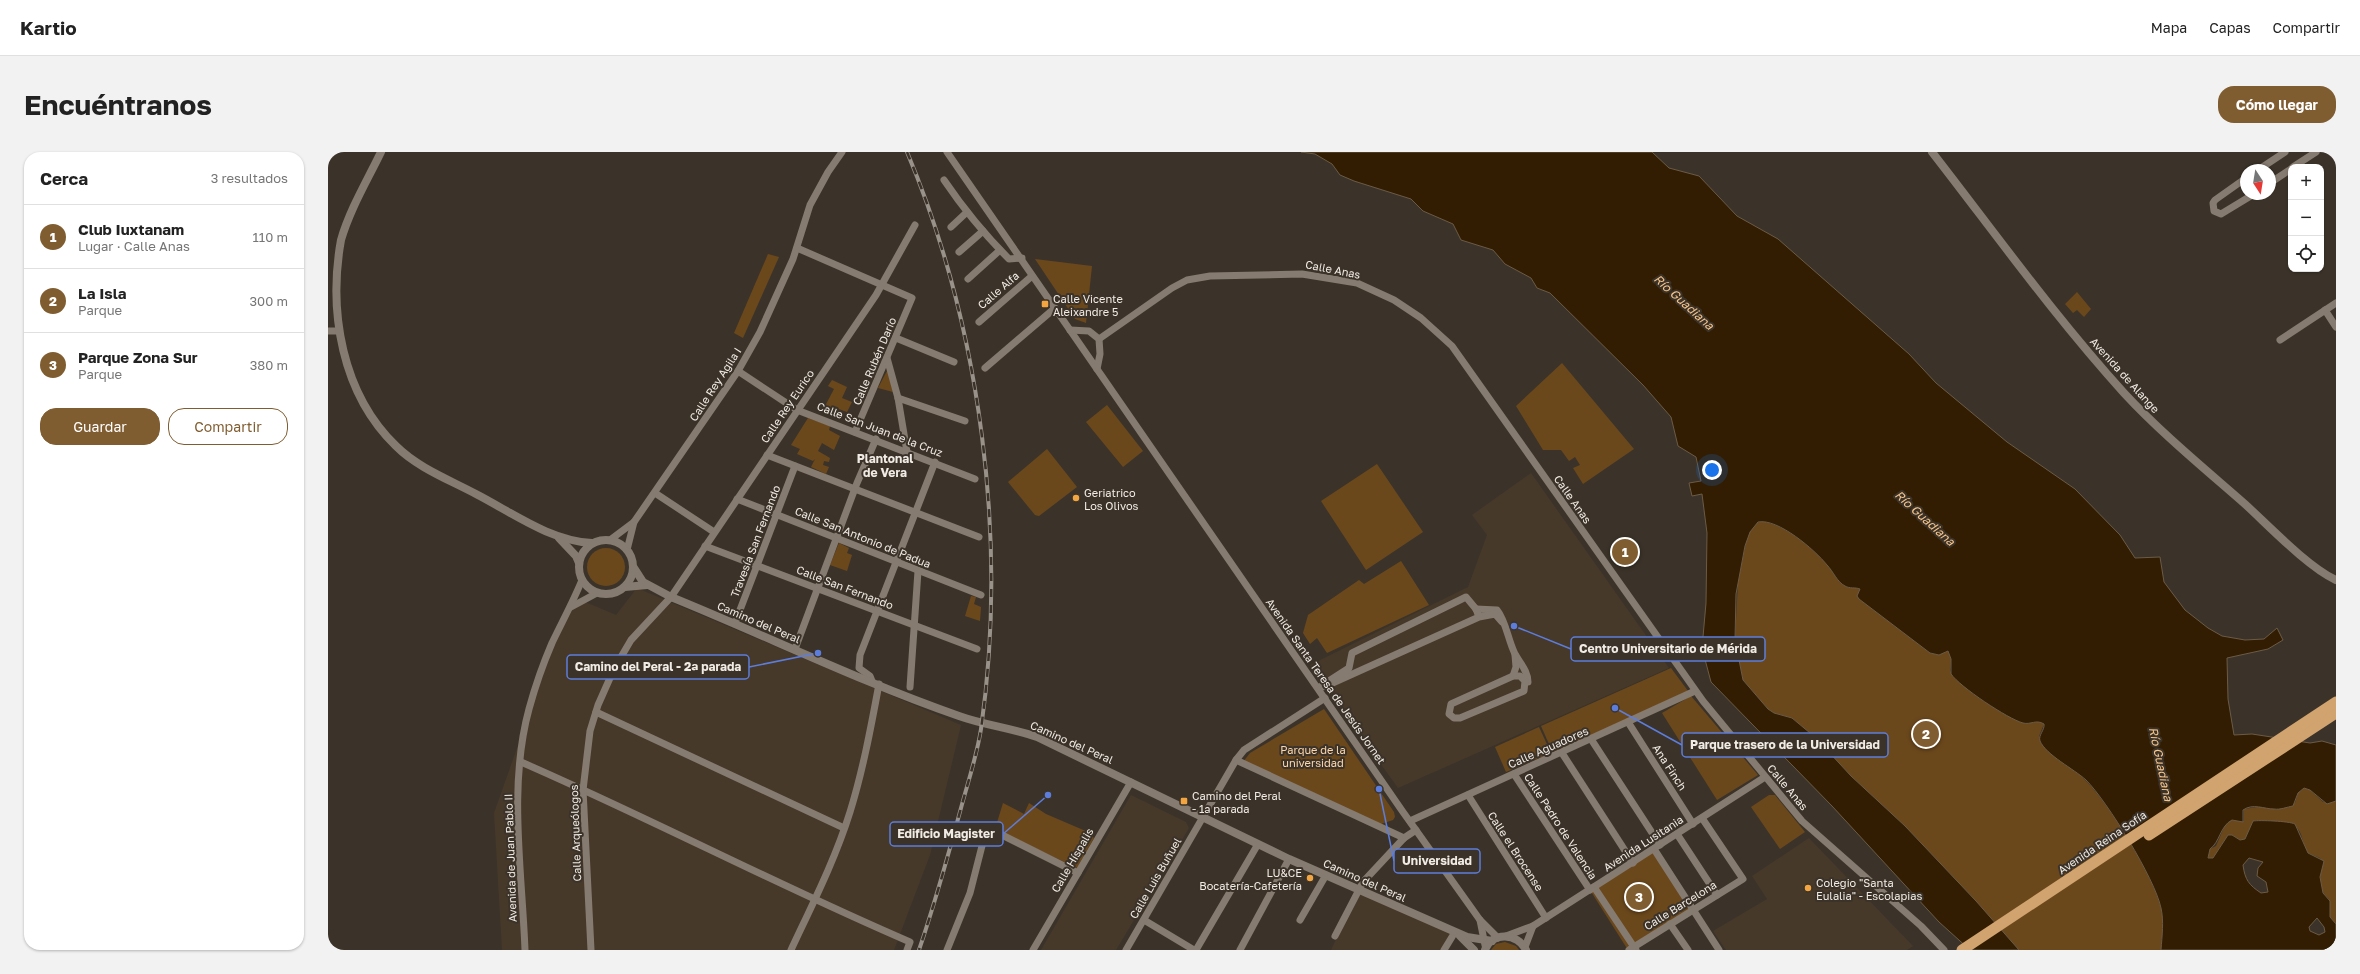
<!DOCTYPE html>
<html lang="es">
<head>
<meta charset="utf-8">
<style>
  :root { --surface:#fff; --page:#f2f2f2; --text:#222; --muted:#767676; --line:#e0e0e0; --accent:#805d30 }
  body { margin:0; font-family:"Golos Text",sans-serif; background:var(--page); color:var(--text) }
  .controls { position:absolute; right:12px; top:12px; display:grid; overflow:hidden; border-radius:8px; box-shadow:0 1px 3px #0004 }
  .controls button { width:36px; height:36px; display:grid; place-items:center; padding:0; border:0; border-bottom:1px solid var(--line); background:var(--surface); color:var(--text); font:20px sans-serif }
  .compass { position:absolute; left:1912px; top:12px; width:36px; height:36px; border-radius:50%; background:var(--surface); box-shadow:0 1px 3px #0004; rotate:168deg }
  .you { position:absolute; left:1384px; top:318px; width:14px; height:14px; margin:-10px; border:3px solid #fff; border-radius:50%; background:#1a73e8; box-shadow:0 0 0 6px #1a73e833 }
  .badge { display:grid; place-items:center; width:26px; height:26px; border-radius:50%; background:var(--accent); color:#fff; font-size:13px; font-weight:700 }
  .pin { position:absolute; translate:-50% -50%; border:2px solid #fff; box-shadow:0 1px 4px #0006 }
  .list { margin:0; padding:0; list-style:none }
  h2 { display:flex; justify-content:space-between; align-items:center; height:52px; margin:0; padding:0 16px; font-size:17px }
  h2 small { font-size:13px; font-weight:400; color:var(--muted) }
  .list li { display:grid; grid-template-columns:26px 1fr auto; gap:12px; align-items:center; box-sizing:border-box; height:64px; padding:0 16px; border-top:1px solid var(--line) }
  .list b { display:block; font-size:15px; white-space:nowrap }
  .list p { margin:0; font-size:13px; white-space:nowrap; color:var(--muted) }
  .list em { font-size:13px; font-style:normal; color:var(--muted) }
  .actions { display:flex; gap:8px; padding:12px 16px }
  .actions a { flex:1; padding:9px 0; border:1px solid var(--accent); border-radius:16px; text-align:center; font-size:14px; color:var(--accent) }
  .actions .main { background:var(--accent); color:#fff }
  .icon { flex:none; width:22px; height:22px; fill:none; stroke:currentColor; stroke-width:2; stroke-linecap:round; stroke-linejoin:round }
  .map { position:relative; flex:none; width:2008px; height:798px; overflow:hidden; border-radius:16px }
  header { display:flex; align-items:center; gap:24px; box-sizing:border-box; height:56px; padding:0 20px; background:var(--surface); border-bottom:1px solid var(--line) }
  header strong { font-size:19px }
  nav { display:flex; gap:22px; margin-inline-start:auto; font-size:14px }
  .intro { display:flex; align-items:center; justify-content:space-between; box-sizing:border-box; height:96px; padding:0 24px }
  h1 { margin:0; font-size:28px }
  .button { padding:10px 18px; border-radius:16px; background:var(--accent); color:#fff; font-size:14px; font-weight:700 }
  main { display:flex; gap:24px; padding:0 24px }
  aside { flex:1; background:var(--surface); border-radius:16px; box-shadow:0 1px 3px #0004 }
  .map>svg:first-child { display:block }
</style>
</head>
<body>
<header>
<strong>Kartio</strong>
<nav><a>Mapa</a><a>Capas</a><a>Compartir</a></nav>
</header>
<div class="intro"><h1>Encuéntranos</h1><a class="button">Cómo llegar</a></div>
<main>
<aside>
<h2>Cerca<small>3 resultados</small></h2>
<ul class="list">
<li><span class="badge">1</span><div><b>Club Iuxtanam</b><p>Lugar · Calle Anas</p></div><em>110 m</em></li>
<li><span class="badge">2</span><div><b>La Isla</b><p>Parque</p></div><em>300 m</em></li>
<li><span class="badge">3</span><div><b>Parque Zona Sur</b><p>Parque</p></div><em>380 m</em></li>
</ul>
<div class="actions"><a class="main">Guardar</a><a>Compartir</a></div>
</aside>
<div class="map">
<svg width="2008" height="798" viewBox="0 0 2008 798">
  <rect width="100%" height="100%" fill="#3b3329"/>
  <g fill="#46392a">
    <path d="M1203,321L1341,516L1070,636L982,513L1140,435L1159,383L1144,363Z"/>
    <path d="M309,436L633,573L602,703L566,798H174L166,661L243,444L288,463Z"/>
    <path d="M803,643L858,670L861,676L788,798H713Z"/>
    <path d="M1481,686L1585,794L1579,798H1398L1385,779L1439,747L1424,724Z"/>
    <path d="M1032,738L1127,780L1116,798H1003Z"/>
  </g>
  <g fill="#6b481c">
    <path d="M440,102L451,105L415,186L406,181Z"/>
    <path d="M707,107L764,114L758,171L747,167Z"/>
    <path d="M1749,140L1763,157L1756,165L1749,158L1745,161L1737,152Z"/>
    <path d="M1234,211L1306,297L1255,332L1245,316L1252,313L1247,305L1241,309L1233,298H1215L1188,254Z"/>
    <path d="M560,217L565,240L550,236Z"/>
    <path d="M504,228L519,235L514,246L524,250L519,260L508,256L506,259L496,256L506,237L500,234Z"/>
    <path d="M779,253L815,299L795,315L758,270Z"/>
    <path d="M480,266L502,274L501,278L512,284L506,298L494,291L490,299L502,306L501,310L496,309L495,313L501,315L498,322L483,315L487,307L485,309L469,302L472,297L463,293Z"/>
    <path d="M719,297L749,335L711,364L707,363L680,330Z"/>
    <path d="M1049,312L1095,380L1038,418L993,349Z"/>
    <path d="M1435,369C1459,375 1483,394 1499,412C1505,419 1509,430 1517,434C1522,437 1527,435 1532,437L1531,447L1602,501L1611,503L1620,499L1623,507L1622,519C1643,537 1664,558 1690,568C1699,572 1707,566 1716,572L1711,584C1723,605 1744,613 1759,630C1781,653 1827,725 1833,755C1836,769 1834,784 1833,798H1691L1648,749L1577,674L1523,624L1482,581L1464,566L1446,561L1440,557L1415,528L1407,488L1410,430L1419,386L1426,372Z"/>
    <path d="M511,391L521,396L519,401L524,403L519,419L502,413Z"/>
    <circle cx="278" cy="415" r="19"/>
    <path d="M1073,409L1101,453L999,501L989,486L982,492L975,481L980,463L1031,428L1036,432Z"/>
    <path d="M643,444L648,445L646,452L653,455L652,469L637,464Z"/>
    <path d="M1343,516L1360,539L1225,601L1213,574Z"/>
    <path d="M1363,544L1430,623L1389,648L1334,561Z"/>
    <path d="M996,557L1066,660L1067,665L1065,668L1053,672L915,610L922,601Z"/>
    <path d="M1211,575L1223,601L1178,620L1167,595Z"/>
    <path d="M1976,636L1982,638L1995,650L2008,649V772L2002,765L2001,747C1990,738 1991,724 1995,711L1992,706L1980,701C1975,694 1975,683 1970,677C1963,667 1939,670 1927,668L1917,687L1912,688L1904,683H1900L1885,706H1880L1882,697L1888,694L1898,671L1906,667L1916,669V657L1936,654L1942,657L1967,651L1970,641Z"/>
    <path d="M1441,643H1447L1477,680L1452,697L1423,655Z"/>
    <path d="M675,651L696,662L701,651L718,662L760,680L766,686L749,716L667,677Z"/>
    <path d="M1326,697L1365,758L1300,798L1262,738Z"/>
    <path d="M1177,790L1188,794L1191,798H1163L1168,792Z"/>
  </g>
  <path fill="#321d02" stroke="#6b5b46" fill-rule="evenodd" d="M973,0H1324L1341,16L1371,24L1409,64L1450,87L1581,202L1608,231L1679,290L1747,337L1792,383L1807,406L1832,405L1836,430L1857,458L1880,476L1894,484L1917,488L1936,487L1949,476L1955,488L1940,497L1899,506L1900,547L1906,583L1924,582L1982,591L1994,589L2008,593V649L1999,652L1982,638L1976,636L1970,641L1965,654C1959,655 1952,658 1946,657C1936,657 1925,651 1915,658V670L1904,668C1892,674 1892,690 1882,697L1880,706H1885L1900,683H1904L1912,688L1917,687L1925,669C1931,668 1961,669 1967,672L1980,701L1996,709L1992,725L1995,741L2002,749V765L2008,772V798H1833C1834,784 1836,769 1833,756C1827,727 1779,649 1758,628C1746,617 1718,603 1712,589C1710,583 1717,578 1716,572C1708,567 1703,573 1695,571C1680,567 1632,535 1623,522V507L1620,499L1611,503L1602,501L1531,447L1529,444L1532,437C1527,435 1522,437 1517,434C1509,430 1505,419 1499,413C1487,398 1450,366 1430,370L1422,380L1417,394L1408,442L1407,488L1415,528L1440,557L1446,561L1464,566L1488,586L1523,624L1577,674L1648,749L1691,798H1642L1611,770L1504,654L1383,530L1374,496L1378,451L1379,381L1374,342L1364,344L1361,331L1373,329L1368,305L1350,294L1343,265L1315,233L1222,141L1209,136L1203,126L1177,112L1165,98L1133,88L1125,72L1095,59L1083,47L1026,29L1012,23L1004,12L987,2ZM1921,706L1935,710L1930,716L1929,724L1938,730L1940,740L1933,741C1921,733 1917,728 1915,713ZM1989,766L1996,775L1997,780L1991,783L1982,779L1981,775Z"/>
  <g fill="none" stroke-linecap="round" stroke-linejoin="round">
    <g stroke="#867b70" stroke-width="7">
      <path d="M619,0L1075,660L1152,768L1170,786"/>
      <path d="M1965,15L1988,0"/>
      <path d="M1930,18L1957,0"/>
      <path d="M1918,26L1887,48L1885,51L1886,59L1893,62L1926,42"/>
      <path d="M616,28C635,56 657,83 681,107L694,106"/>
      <path d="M1942,31L1963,17"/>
      <path d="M623,75L639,60"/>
      <path d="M469,96L584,146L527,280"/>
      <path d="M631,100L655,79"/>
      <path d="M640,127L672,98"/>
      <path d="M1997,158L2008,175"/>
      <path d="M651,170L704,124"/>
      <path d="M742,178L761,179L771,187L772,202L769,217"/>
      <path d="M0,179H8"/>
      <path d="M568,186L626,210"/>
      <path d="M771,187L844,136L859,128L882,124L974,122L1029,131L1066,148L1093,166L1124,194L1375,549L1474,669L1593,774L1616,798"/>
      <path d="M1952,188L2008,151"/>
      <path d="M559,206L570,246L579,300"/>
      <path d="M657,216L727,156"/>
      <path d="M410,219L469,258L647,327"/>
      <path d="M570,246L637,269"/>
      <path d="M439,303L651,385"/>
      <path d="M327,341L386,380"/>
      <path d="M409,347L653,443"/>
      <path d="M282,388L306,370L410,219L432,180L465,107L482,53L500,20L514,0"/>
      <path d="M377,394L649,497"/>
      <path d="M299,398L306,370"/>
      <path d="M243,455L269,441"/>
      <path d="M1148,457L1169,458C1178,469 1180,488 1187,502C1192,511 1200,519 1200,530"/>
      <path d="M1151,465L1148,457L1138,445L1024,501L1021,516L990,536L998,534L1151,465L1167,462L1174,470"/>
      <path d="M407,471L467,314"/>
      <path d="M467,497L529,331L548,287"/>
      <path d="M1185,524H1192L1197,529L1196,539L1132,566H1126L1121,562L1123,552Z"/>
      <path d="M1185,524L1188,515L1187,503"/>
      <path d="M544,529L542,524L531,516L532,503L607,310"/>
      <path d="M582,535L590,419"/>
      <path d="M268,560L516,676"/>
      <path d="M1300,570L1365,672"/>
      <path d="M1263,587L1332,693"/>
      <path d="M1234,601L1305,711"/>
      <path d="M908,608L1076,686"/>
      <path d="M193,610C324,667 451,734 582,790L579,798"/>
      <path d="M1186,622L1262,738"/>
      <path d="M1140,643L1218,766"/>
      <path d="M1082,669L1367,539"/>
      <path d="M1349,682L1389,743"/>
      <path d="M1326,697L1391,798"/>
      <path d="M1266,735L1308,798"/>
      <path d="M816,768L866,798"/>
      <path d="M972,768L998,723"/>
      <path d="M1152,768L1157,793"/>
      <path d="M1342,772L1360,798"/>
      <path d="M1007,784L1035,730L1076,686L1088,678"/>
      <path d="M1178,784L1205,774L1437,625"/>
      <path d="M1197,795L1205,774"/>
      <path d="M197,798C194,719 180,634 201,557C207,535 215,512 224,491C234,470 245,450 254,428"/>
      <path d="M263,798L255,638L262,579L270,553L286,517L303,488L343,445L548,143L587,73"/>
      <path d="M463,798C484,753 507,708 522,660C535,618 543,575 551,532"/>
      <path d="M619,798L642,741L655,690L660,681L666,679L750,721"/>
      <path d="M705,798L803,630"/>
      <path d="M798,798L908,608L916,598L997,546"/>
      <path d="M868,798L930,692"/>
      <path d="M912,798L961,707"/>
      <path d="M1116,798L1127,780"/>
      <path d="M1301,798L1415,727L1374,666"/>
    </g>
    <g stroke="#867b70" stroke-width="8">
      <path d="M53,0C39,29 22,57 13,88C0,160 14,242 68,294C90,316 122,328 148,342C185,361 222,389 264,391"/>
      <path d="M1604,0C1667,81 1727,165 1796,241C1833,281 1877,317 1918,353C1942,375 1980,415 2008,428"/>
      <path d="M231,386L248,404L251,411"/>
      <circle cx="278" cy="415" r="27"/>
      <path d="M306,416L315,430L343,445C439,484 533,530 631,564C656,573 683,576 709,585L961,707L1139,785L1164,789"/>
      <path d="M297,435L319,433"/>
      <path d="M1132,784L1146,798"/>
      <path d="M1157,798C1164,779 1190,781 1198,798"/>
    </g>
    <g stroke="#d0a36f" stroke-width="11">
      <path d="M1821,683L2008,561"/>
      <path d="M1634,798L2008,550"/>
    </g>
    <defs>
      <path id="rail" d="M579,0C653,176 680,388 653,577C649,603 640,630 633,656C620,704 607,751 591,798"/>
    </defs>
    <use href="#rail" stroke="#99928a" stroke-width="4"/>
    <use href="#rail" stroke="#3b3329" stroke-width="2.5" stroke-dasharray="8" stroke-linecap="butt"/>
  </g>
  <g fill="#f2a541" stroke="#3b3329" stroke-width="1.5">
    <rect x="713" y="148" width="8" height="8" rx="2"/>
    <circle cx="748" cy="346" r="4"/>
    <rect x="852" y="645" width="8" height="8" rx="2"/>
    <circle cx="982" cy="726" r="4"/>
    <circle cx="1480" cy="736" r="4"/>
  </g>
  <g text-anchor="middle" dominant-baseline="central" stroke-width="4" stroke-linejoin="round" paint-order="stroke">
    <g font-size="11" fill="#f1ebe5" stroke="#3b3329">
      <text transform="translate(1005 117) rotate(11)">Calle Anas</text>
      <text transform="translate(670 138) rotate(-41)">Calle Alfa</text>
      <text transform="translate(546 209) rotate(-67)">Calle Rubén Darío</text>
      <text transform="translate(1797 223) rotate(48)">Avenida de Alange</text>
      <text transform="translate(387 232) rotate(-57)">Calle Rey Agila I</text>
      <text transform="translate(459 254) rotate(-56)">Calle Rey Eurico</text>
      <text transform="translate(552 277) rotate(21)">Calle San Juan de la Cruz</text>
      <text transform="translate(1245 347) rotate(55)">Calle Anas</text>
      <text transform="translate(535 385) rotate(22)">Calle San Antonio de Padua</text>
      <text transform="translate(427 389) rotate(-69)">Travesía San Fernando</text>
      <text transform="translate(517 435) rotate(21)">Calle San Fernando</text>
      <text transform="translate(431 470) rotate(23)">Camino del Peral</text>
      <text transform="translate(998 529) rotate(55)">Avenida Santa Teresa de Jesús Jornet</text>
      <text transform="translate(744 590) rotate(24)">Camino del Peral</text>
      <text transform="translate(1220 595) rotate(-24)">Calle Aguadores</text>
      <text transform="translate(1342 615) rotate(57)">Ana Finch</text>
      <text transform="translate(1460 635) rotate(50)">Calle Anas</text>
      <text transform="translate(1233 674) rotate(57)">Calle Pedro de Valencia</text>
      <text transform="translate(247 681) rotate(-92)">Calle Arqueólogos</text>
      <text transform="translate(1774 690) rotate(-34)">Avenida Reina Sofía</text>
      <text transform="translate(1315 691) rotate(-33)">Avenida Lusitania</text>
      <text transform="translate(1188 699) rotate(57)">Calle el Brocense</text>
      <text transform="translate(182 706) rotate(-92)">Avenida de Juan Pablo II</text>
      <text transform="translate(744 708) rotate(-60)">Calle Híspalis</text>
      <text transform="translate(827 726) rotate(-60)">Calle Luis Buñuel</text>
      <text transform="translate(1037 728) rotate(24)">Camino del Peral</text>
      <text transform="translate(1352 753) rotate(-32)">Calle Barcelona</text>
    </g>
    <g font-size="11" fill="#f1ebe5" stroke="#3b3329" text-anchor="start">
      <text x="725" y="146">Calle Vicente<tspan x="725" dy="13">Aleixandre 5</tspan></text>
      <text x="756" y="340">Geriatrico<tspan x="756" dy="13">Los Olivos</tspan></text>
      <text x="864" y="643">Camino del Peral<tspan x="864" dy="13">- 1ª parada</tspan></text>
      <text x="974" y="720" text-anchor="end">LU&amp;CE<tspan x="974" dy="13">Bocatería-Cafetería</tspan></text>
      <text x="1488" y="730">Colegio "Santa<tspan x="1488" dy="13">Eulalia" - Escolapias</tspan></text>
    </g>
    <g font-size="11" fill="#fcd6ab" stroke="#3b3329">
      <text x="985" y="597">Parque de la<tspan x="985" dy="13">universidad</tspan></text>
    </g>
    <g font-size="12" font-style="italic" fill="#f7c48a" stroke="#3b3329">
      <text transform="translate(1356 150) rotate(42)">Río Guadiana</text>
      <text transform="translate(1597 366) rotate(42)">Río Guadiana</text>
      <text transform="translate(1833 612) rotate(78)">Río Guadiana</text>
    </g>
    <g font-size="12" font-weight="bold" fill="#f1ebe5" stroke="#3b3329">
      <text x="557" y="306">Plantonal<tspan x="557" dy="14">de Vera</tspan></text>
    </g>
  </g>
  <path fill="none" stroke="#5d7ddc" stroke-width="1.5" d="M1186 474L1243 497M490 501L421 515M1287 556L1354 593M720 643L675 682M1051 637L1066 709"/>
  <g fill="#5d7ddc" stroke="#3b3329" stroke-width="1.5">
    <circle cx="1186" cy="474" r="4"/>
    <circle cx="490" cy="501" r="4"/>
    <circle cx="1287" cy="556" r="4"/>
    <circle cx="720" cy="643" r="4"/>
    <circle cx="1051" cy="637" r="4"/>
  </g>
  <g fill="#3b3329" stroke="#5d7ddc" stroke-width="1.5">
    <rect x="1243" y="485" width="194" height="24" rx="4"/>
    <rect x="239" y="503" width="182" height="24" rx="4"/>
    <rect x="1354" y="581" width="206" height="24" rx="4"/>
    <rect x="562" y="670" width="113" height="24" rx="4"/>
    <rect x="1066" y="697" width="86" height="24" rx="4"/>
  </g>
  <g font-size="12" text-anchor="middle" font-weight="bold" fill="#f1ebe5">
    <text x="1340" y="501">Centro Universitario de Mérida</text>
    <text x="330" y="519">Camino del Peral - 2ª parada</text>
    <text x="1457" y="597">Parque trasero de la Universidad</text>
    <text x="618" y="686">Edificio Magister</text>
    <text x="1109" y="713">Universidad</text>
  </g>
</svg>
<div class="controls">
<button>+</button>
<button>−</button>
<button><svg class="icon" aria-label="locate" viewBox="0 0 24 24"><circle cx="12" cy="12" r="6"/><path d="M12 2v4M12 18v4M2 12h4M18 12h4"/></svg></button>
</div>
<svg class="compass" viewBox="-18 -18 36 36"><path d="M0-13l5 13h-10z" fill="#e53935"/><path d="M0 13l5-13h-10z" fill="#767676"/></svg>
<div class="you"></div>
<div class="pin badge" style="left:1297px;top:400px">1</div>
<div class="pin badge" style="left:1598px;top:582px">2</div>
<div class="pin badge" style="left:1311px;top:745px">3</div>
</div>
</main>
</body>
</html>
